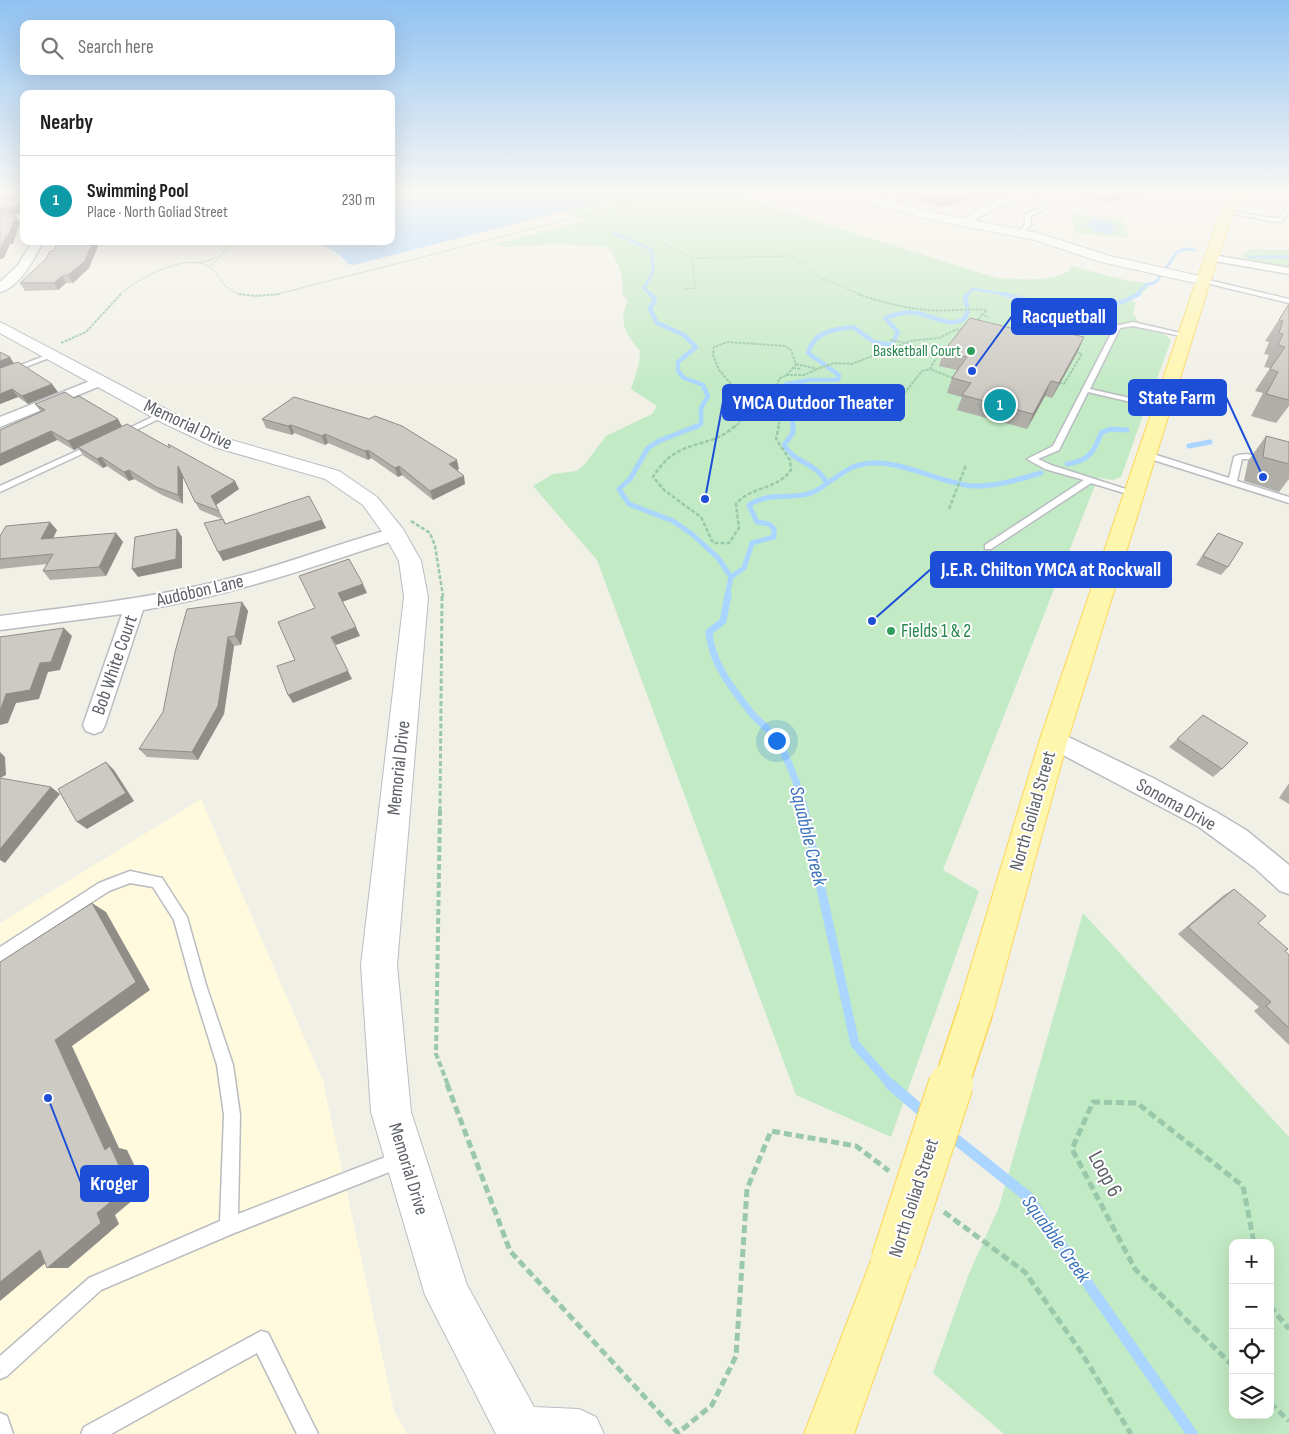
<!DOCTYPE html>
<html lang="en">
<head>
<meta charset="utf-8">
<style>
  :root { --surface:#fff; --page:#f2f2f2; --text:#222; --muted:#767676; --line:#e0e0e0; --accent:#db2777 }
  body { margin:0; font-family:"Sofia Sans Condensed",sans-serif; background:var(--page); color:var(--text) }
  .controls { position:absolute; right:15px; bottom:15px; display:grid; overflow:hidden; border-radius:10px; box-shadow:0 5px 20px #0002 }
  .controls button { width:45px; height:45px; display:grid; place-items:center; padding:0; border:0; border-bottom:1px solid var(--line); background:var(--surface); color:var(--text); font:25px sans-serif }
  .you { position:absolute; left:776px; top:740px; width:18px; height:18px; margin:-12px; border:4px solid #fff; border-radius:50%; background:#1a73e8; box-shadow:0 0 0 8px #1a73e833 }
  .badge { display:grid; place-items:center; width:32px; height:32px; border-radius:50%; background:var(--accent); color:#fff; font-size:16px; font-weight:700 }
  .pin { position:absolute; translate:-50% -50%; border:2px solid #fff; box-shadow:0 1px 5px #0006 }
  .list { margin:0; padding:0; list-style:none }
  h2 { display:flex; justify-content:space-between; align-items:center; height:65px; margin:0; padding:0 20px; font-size:21px }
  h2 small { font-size:16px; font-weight:400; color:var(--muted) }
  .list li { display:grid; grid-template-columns:32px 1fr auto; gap:15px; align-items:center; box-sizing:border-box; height:90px; padding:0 20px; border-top:1px solid var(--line) }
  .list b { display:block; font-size:19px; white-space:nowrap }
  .list p { margin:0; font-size:16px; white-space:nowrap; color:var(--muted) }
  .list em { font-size:16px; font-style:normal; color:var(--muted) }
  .icon { flex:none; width:28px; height:28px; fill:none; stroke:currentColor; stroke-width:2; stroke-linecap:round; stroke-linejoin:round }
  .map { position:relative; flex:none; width:1289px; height:1434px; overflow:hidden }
  .search { position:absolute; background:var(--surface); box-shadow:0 5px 20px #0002; left:20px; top:20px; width:375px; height:55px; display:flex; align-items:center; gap:12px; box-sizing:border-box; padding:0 18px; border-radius:10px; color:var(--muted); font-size:19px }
  .panel { position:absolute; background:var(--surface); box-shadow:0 5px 20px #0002; left:20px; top:90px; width:375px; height:155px; border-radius:10px }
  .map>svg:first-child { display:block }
</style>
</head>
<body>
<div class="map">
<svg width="1289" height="1434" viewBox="0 0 1289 1434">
  <rect width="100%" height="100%" fill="#f1f0e7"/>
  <path fill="#fff9de" d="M201,799L323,1081L394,1411L407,1434H0V923Z"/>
  <g fill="#c2eac4" fill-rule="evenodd">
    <path d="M639,191H721L997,278C1024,279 1045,283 1069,271L1071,266L1129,281L1149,283L1147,289L1132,300L1133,302H1136L1133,314L1145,330L1165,335L1171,340L1151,396L1147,399L1130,398L1128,404L1143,411V415L1121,477L1113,480L1098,478L943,870L979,891L891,1137L796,1095L597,560L533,486L553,474L577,471L585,464L606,436L652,414L657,406L631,389L639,364L640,351C627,335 617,322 628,301L622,293C624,273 619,263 607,247L557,244L506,247L495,244L584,221L561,210Z"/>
    <path d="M1071,214L1121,219L1129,238L1075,233Z"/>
    <path d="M1251,249L1289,250V267L1252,261L1240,256Z"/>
    <path d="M1083,913L1289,1137V1434H1004L933,1373L968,1276L999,1207ZM1233,1243H1270V1415H1233Z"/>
  </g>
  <g fill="#a9d5ff">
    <path d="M391,191H640L354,265L348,264C339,252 327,248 314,241H391Z"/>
    <path d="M1090,219L1111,221L1115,234L1094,232L1093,228L1086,227L1085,223H1091Z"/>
  </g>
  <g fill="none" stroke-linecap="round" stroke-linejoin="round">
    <g stroke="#a9d5ff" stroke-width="3">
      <path d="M612,232L652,250L653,271L644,288L651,295"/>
      <path d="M1250,257H1289"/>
      <path d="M967,295L973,289L1010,295"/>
      <path d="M1136,295L1146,285L1156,282L1177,252L1185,249L1195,250"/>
    </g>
    <g stroke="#a9d5ff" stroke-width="4.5">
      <path d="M650,294L655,299L650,309L657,323L684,335L696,347L678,362V371L684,378L703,385L708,396L701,408V424L695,428"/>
      <path d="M1002,294C1031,299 1052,311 1079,316L1094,307L1122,302L1139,294"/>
      <path d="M967,306L965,297L968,294"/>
      <path d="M793,428L792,414L806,409L809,405L802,396L785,386L786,384L810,380H838L839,375L808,353C813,332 834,329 853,327L874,342L892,345L898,332L885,318C895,314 906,311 916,313C932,315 950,329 965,318L968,311"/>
    </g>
    <g stroke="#a9d5ff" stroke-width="5">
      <path d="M697,426L659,441L648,448L630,479L619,489L629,504L673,521L692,534L718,558L731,577L727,596"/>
      <path d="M1189,446L1210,442"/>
      <path d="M1067,464C1088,461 1094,453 1101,433L1110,429L1127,430"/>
      <path d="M827,483C836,478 844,471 853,467C890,452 936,483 973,486C996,487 1019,479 1041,473"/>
      <path d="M731,577L744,568L752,543L774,537V529L769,524L757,522L749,505C776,487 801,507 827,483C816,462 795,464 784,445L793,433V426"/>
    </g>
    <path stroke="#a9d5ff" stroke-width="7" d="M728,595L723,621L709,632C711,663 734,691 753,715C759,722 767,727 772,734C786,751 800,790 805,811"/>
    <path stroke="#a9d5ff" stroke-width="9" d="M804,810L855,1044L891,1085"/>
    <g stroke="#a9d5ff" stroke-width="11">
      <path d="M890,1084L925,1114"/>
      <path d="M949,1134L1027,1196L1192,1434"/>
    </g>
    <defs>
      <g id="lane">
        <path d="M933,191H939L897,208L893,207Z"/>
        <path d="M1027,197L1047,208L1030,216L1031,225L1021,235L1018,233L1025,225V214L1041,208L1025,199Z"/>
        <path d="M1289,204V210L1282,221L1274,222L1226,212L1228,211L1274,218H1280Z"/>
        <path d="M1204,279L1289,299V303L1202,282Z"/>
        <path d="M1133,322L1189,335L1186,337L1133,326L1120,328L1090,389L1165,406V410L1088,392L1059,450L1038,459L1051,465L1138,493L1134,496L1091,483L991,549H985V545L1084,480L1045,469L1027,459L1053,446L1115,326Z"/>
        <path d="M52,353L55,355L54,356L0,377V373Z"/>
        <path d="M160,413L167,415L124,436L117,434Z"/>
        <path d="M92,444L99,446L0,492V486Z"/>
        <path d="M1144,453H1150L1229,478L1234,457C1245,449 1276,461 1289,465V469L1250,459H1242L1237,481L1289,497V503L1144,457Z"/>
        <path d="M130,871L162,878L187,917L206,985L233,1065L240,1115L238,1214L401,1151L407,1153L409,1159L407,1165L232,1234L101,1290L7,1376L0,1379V1356L89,1278L220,1221L224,1115L217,1065L192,985L174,920L153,887L130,883L109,891L0,962V947L99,883Z"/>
        <path d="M261,1331L268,1333L318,1434H297L257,1353L111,1434H81L84,1427Z"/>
        <path d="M0,1413L7,1416L13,1434H0Z"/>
      </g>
      <g id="street">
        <path d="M1043,191H1061L999,206L979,217L972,225L963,223C981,199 1015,196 1043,191Z"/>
        <path d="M24,215V221L0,222V216Z"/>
        <path d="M33,241H43C35,258 20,287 0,292V282L18,265Z"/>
        <path d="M1213,255L1289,268V274L1209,260L1207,258Z"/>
        <path d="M100,377L105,378L107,381L105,384L0,427V417Z"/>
        <path d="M395,528L401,530L404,534L401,538C316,566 232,595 143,610L105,725L102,731L94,734L86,731L83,725L122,614L0,630V616C78,606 156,598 232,578C287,564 340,543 395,528Z"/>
        <path d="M1054,730L1155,779L1216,812L1246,830L1289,865V894L1280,891L1255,868L1199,827L1046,746L1042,739L1046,732Z"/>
      </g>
      <g id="secondary">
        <path d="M831,191H849L937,213L1038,233L1110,256L1209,278L1211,281L1204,285L1101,262L1035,240L936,221L833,193Z"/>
        <path d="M0,322L177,415L228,439L339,471L377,497L403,529L421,561L428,597L397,965L411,1112L467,1285L534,1407L579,1409L596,1417L604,1434H496L425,1295L371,1112L361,965L404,597L399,561L385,536L363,505L325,479L214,447L163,423L0,333Z"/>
      </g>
      <g id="primary">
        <path d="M1235,191H1247L1232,215L1208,288L1068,739L994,1009L989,1022L976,1027L963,1022L958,1009L1040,739L1194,288L1220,215Z"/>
        <path d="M893,1239L909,1245L915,1261L854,1434H804L877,1245Z"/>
      </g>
    </defs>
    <use href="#lane" stroke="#b9bcc1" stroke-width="3"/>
    <use href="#street" stroke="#b9bcc1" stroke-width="3"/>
    <use href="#secondary" stroke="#babdc3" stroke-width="2"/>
    <use href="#primary" stroke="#fcd655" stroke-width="2"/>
    <g stroke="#99c9aa" stroke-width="1" stroke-dasharray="2.5 1" stroke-linecap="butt">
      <path d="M661,242L692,258"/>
      <path d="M200,263L215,258"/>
      <path d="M211,266L234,241"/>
      <path d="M683,289L695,288L692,258L792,256L819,277L862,295"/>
      <path d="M119,295C137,279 184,253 208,266C222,274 218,288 243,295"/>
      <path d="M274,295L680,191"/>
    </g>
    <g stroke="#99c9aa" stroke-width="2" stroke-dasharray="3 1" stroke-linecap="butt">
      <path d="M239,294L256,296L280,294"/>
      <path d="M858,294C880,302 904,308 928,310C947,312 967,308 987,310L982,315"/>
      <path d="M976,323L982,315L989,317"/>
      <path d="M890,340L906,343L933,355L936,358L930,369L955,379"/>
      <path d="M61,343L86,332L121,294"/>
      <path d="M796,364L817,369L835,363L852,364L910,341L939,338L955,330L966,328"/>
      <path d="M793,368L801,369"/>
      <path d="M786,375H804L817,369"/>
      <path d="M1056,382L1064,384L1082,354L1074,352"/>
      <path d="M900,422L901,418L888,414L922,371L930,369"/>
      <path d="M734,428L746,415L749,405L719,370L713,355L714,347L728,342L785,346L791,350L796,364L788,374L779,379L777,386L783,405L778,428"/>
    </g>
    <g stroke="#99c9aa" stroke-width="2.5" stroke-dasharray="4 2" stroke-linecap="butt">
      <path d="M735,426C706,452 679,435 653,477L665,491L701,517L713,543H729L739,528L736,504C751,486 777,490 791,470L790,460L776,439L779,426"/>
      <path d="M949,509L966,465"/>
      <path d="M411,521L430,533L435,546L443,596"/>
    </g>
    <path stroke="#99c9aa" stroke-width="3" stroke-dasharray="5 2.5" stroke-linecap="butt" d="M440,811L442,595"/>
    <path stroke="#99c9aa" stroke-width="4" stroke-dasharray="6 3" stroke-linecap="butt" d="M440,810L436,1054L448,1085"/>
    <g stroke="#99c9aa" stroke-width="5" stroke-dasharray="8 4" stroke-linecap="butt">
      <path d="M447,1084L510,1251L678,1433L712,1405L736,1356L747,1189L771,1131L856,1146L889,1171"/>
      <path d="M944,1212L1025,1272L1081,1352L1131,1434"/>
      <path d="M1270,1306L1289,1329"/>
      <path d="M1233,1366L1135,1269L1072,1149L1093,1102L1137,1103L1243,1186L1254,1243"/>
      <path d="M1270,1403L1289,1421"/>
    </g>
    <use href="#lane" fill="#fff" fill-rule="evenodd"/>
    <use href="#street" fill="#fff" fill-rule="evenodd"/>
    <use href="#secondary" fill="#fff" fill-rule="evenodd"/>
    <use href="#primary" fill="#fff6ae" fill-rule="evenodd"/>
    <defs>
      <path id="primary-bridge-far1" d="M951,1085L976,1009"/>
      <path id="primary-bridge" d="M893,1261L951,1084"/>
    </defs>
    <use href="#primary-bridge-far1" stroke="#fcd655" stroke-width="37" stroke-linecap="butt"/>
    <use href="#primary-bridge" stroke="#fcd655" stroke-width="46" stroke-linecap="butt"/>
    <use href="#primary-bridge-far1" stroke="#fff6ae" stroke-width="34"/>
    <use href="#primary-bridge" stroke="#fff6ae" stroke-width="44"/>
  </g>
  <g fill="#b0aea9">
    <path d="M889,191H929L911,198Z"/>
    <path d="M930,191H1016L992,196L988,194L942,207L920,201L922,194Z"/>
    <path d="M1072,191H1158L1107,203Z"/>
    <path d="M58,241H100L89,268L73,283H66L58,290L25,291L20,283L54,251Z"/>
    <path d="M1289,304V406L1276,423L1251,416L1263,393L1255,391L1270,368L1264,367L1269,355L1264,354L1269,342L1265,341Z"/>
    <path d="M1043,330L1084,337L1078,351L1052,398L1045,396L1027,429L957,410L962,397L947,393L952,378L957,370L939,366L944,351Z"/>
    <path d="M14,363L58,392L28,404L18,397L0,404Z"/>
    <path d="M294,397L459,469L456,470L465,484L433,500L402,475L398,477L371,458L368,460L328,443L325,445L294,433L292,435L266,428L262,419Z"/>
    <path d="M74,398L123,427L239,489L216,505L226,524L322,520L326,528L223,561L222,519L200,510L195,502L183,477V504L162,495L134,479L129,481L107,466L103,468L84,456L78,448L74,450L57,440L0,466V430L41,412L35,404Z"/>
    <path d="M1266,436L1289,442V479L1279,492L1244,481L1248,461Z"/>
    <path d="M57,530L53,538L116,533L123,542L106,576L50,580L43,571L47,564L0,569V536Z"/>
    <path d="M1218,533L1228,567L1221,575L1196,565L1211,542Z"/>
    <path d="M242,602L248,611L241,645L234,646L224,714L198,760L147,757L139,749Z"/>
    <path d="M1203,715L1222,769L1213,777L1169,747Z"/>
    <path d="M1289,783V804L1279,798Z"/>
    <path d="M1234,889L1258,923L1289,955V1045L1254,1011L1259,1007L1178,934L1224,895Z"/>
  </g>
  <g fill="#908d89">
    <path d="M913,191H929L911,198Z"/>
    <path d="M980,191H990L988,194L942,207L944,201Z"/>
    <path d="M994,191H1016L992,196Z"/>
    <path d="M1134,191H1158L1107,203L1110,196Z"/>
    <path d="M22,196L24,199V209L23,213L0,216V208Z"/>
    <path d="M16,216L20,223L13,244H10L4,258L0,259V249Z"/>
    <path d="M93,241H100L89,268L73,283L68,275Z"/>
    <path d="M62,276L66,283L58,290L54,283Z"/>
    <path d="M1084,337L1078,351L1052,398L1059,383Z"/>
    <path d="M10,357L15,365L0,371V361Z"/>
    <path d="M1051,381L1045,396L1027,429L1033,414Z"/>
    <path d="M52,384L58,392L28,404L22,396Z"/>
    <path d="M12,389L18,397L0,404V394Z"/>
    <path d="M118,419L123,428L78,447V448L74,450L68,441Z"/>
    <path d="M291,425L294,433L292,435L288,426Z"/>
    <path d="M51,431L57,440L0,466V454Z"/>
    <path d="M325,434L328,443L325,445L322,436Z"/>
    <path d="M368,450L371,458L368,460L365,451Z"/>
    <path d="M101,457L107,466L103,468L97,459Z"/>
    <path d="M457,460L459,469L451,473L449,464Z"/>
    <path d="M178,466L183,475V504L178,495Z"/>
    <path d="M399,466L402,475L398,477L395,468Z"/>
    <path d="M129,470L134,479L129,481L124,472Z"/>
    <path d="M464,476L465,484L433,500L430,491Z"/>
    <path d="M235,481L239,489L216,505L224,520L211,496Z"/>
    <path d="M322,520L326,528L223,561L218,552Z"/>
    <path d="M50,522L57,530L48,548L41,539Z"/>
    <path d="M177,529L182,537V568L138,577L132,569Z"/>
    <path d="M116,533L123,542L106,576L99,567Z"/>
    <path d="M363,584L367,593L342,602L338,593Z"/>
    <path d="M242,602L248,611L241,645L235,636Z"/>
    <path d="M356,627L360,636L336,645L331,637Z"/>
    <path d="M64,628L72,636L60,670L48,672L39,699L16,703L8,723L0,725V711L6,694L40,663Z"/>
    <path d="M228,637L234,646L224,714L198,760L192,752Z"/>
    <path d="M348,671L352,679L293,703L288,695Z"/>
    <path d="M0,752L5,757L6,775L0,778Z"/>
    <path d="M106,762L114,770L134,801L87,829L77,822Z"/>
    <path d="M51,787L60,794L5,863L0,860V849Z"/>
    <path d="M92,903L106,912L150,990L72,1046L119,1148L127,1150L146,1189L115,1215L119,1224L68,1268H47L97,1213L55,1040Z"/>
    <path d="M40,1250H61L0,1301V1282Z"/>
  </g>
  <g fill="#cdcac4" stroke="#908d89">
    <path d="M930,191H980L944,201L922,194Z"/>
    <path d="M1094,191H1134L1110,196Z"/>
    <path d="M0,196H22L19,206L0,208Z"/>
    <path d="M16,216L8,236L6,237L0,249V217Z"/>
    <path d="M58,241H93L85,261L68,275L62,276L54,283H20L45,260L50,251H54Z"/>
    <path d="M1289,304V400L1266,394L1278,372L1270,369L1285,347L1278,345L1283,334L1279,333L1283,321L1279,320Z"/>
    <path d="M970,318L1031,333L1034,328L1043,330L1045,328L1084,337L1059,383L1051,381L1033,414L962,395L971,383L952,378L967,357L944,351Z"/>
    <path d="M0,352L10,357L0,361Z"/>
    <path d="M18,362L52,384L22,396L12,389L0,394V368Z"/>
    <path d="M65,392L74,398L79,396L118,419L68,441L51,431L0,454V430L45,410L35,404Z"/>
    <path d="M294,397L369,419L375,416L402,426L457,460L449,464L464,476L430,491L399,466L395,468L368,450L365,451L325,434L322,436L291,425L288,426L262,419Z"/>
    <path d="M127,424L170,448L168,444L235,481L211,496L219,511L195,502L178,466V495L156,487L129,470L124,472L101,457L97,459L78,447Z"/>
    <path d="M1266,436L1289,442V464L1263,457Z"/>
    <path d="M309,496L322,520L218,552L204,523L223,519L225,524Z"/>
    <path d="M50,522L41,539L116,533L99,567L43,571L53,554L0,559V536L6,526Z"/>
    <path d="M177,529L176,559L132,569L135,537Z"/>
    <path d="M1218,533L1243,543L1228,567L1203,556Z"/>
    <path d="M349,559L363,584L338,593L356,627L331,637L348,671L288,695L277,666L295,660L278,622L315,608L299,576Z"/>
    <path d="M242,602L235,636L228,637L218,706L192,752L139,749L163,712L175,652L187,609Z"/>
    <path d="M64,628L51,662L40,663L30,690L6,694L0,711V637Z"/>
    <path d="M1203,715L1248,743L1222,769L1177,739Z"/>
    <path d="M106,762L126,793L77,822L58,789Z"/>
    <path d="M0,778L51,787L0,849Z"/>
    <path d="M1234,889L1266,916L1258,923L1288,949L1285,951L1289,955V1028L1266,1006L1271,1002L1188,927Z"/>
    <path d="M92,903L136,982L55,1040L105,1150L110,1146L129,1187L97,1213L101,1223L47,1268L40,1250L0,1282V962Z"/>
  </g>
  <linearGradient id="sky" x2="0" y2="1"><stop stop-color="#8fc1f1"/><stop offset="0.49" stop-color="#f9f8f4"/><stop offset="1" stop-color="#f9f8f4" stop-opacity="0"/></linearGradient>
  <rect width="1289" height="391" fill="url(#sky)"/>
  <g fill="#2e9e5b" stroke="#fff" stroke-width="2">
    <circle cx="971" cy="351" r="5"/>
    <circle cx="891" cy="631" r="5"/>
  </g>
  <g text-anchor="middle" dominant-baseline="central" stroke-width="4" stroke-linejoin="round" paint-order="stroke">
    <g font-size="16" fill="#27864d" stroke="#fff" text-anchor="end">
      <text x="961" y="351">Basketball Court</text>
    </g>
    <g font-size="19" fill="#5e6268" stroke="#fff">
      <text transform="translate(188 425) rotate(25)">Memorial Drive</text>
      <text transform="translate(200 591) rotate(-13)">Audobon Lane</text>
      <text transform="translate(115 665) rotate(-71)">Bob White Court</text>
      <text transform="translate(399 768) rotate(-84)">Memorial Drive</text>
      <text transform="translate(1176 805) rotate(29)">Sonoma Drive</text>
      <text transform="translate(1033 811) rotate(-74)">North Goliad Street</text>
      <text transform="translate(408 1169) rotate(73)">Memorial Drive</text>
      <text transform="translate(914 1198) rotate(-72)">North Goliad Street</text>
    </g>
    <g font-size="19" fill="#27864d" stroke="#fff" text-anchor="start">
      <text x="901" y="631">Fields 1 &amp; 2</text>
    </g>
    <g font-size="20" font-style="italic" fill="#3c73ba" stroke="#fff">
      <text transform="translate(808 836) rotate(76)">Squabble Creek</text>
      <text transform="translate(1056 1239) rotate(54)">Squabble Creek</text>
    </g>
    <g font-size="22" fill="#5e6268" stroke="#fff">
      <text transform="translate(1105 1174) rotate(62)">Loop 6</text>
    </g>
  </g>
  <path fill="none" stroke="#1d4ed8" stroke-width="2" d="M972 371L1012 316M1263 477L1226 397M705 499L723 402M872 621L931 569M48 1098L81 1183"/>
  <g fill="#1d4ed8" stroke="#fff" stroke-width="2">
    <circle cx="972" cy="371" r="5"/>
    <circle cx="1263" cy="477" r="5"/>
    <circle cx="705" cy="499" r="5"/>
    <circle cx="872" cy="621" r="5"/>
    <circle cx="48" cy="1098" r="5"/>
  </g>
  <g fill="#1d4ed8" stroke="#1d4ed8" stroke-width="2">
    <rect x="1012" y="299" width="104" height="35" rx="5"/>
    <rect x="1129" y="380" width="97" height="35" rx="5"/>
    <rect x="723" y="385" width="181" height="35" rx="5"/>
    <rect x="931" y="552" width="240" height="35" rx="5"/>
    <rect x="81" y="1166" width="67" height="35" rx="5"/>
  </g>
  <g font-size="20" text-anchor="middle" font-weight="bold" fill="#fff">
    <text x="1064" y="323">Racquetball</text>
    <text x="1177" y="404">State Farm</text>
    <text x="813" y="409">YMCA Outdoor Theater</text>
    <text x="1051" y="576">J.E.R. Chilton YMCA at Rockwall</text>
    <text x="114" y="1190">Kroger</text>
  </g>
</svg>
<div class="controls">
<button>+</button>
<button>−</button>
<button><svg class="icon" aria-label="locate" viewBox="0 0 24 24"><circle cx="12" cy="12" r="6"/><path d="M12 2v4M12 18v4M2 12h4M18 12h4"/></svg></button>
<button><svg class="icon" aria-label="layers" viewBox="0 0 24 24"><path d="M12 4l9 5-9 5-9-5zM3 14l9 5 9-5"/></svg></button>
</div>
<div class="you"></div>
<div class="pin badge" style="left:1000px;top:405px;background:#0f9aa8">1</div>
<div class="search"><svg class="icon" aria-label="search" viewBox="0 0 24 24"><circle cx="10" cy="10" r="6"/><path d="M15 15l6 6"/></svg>Search here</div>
<section class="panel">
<h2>Nearby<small></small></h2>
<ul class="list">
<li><span class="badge" style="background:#0f9aa8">1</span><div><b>Swimming Pool</b><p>Place · North Goliad Street</p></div><em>230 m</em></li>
</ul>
</section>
</div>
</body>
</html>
